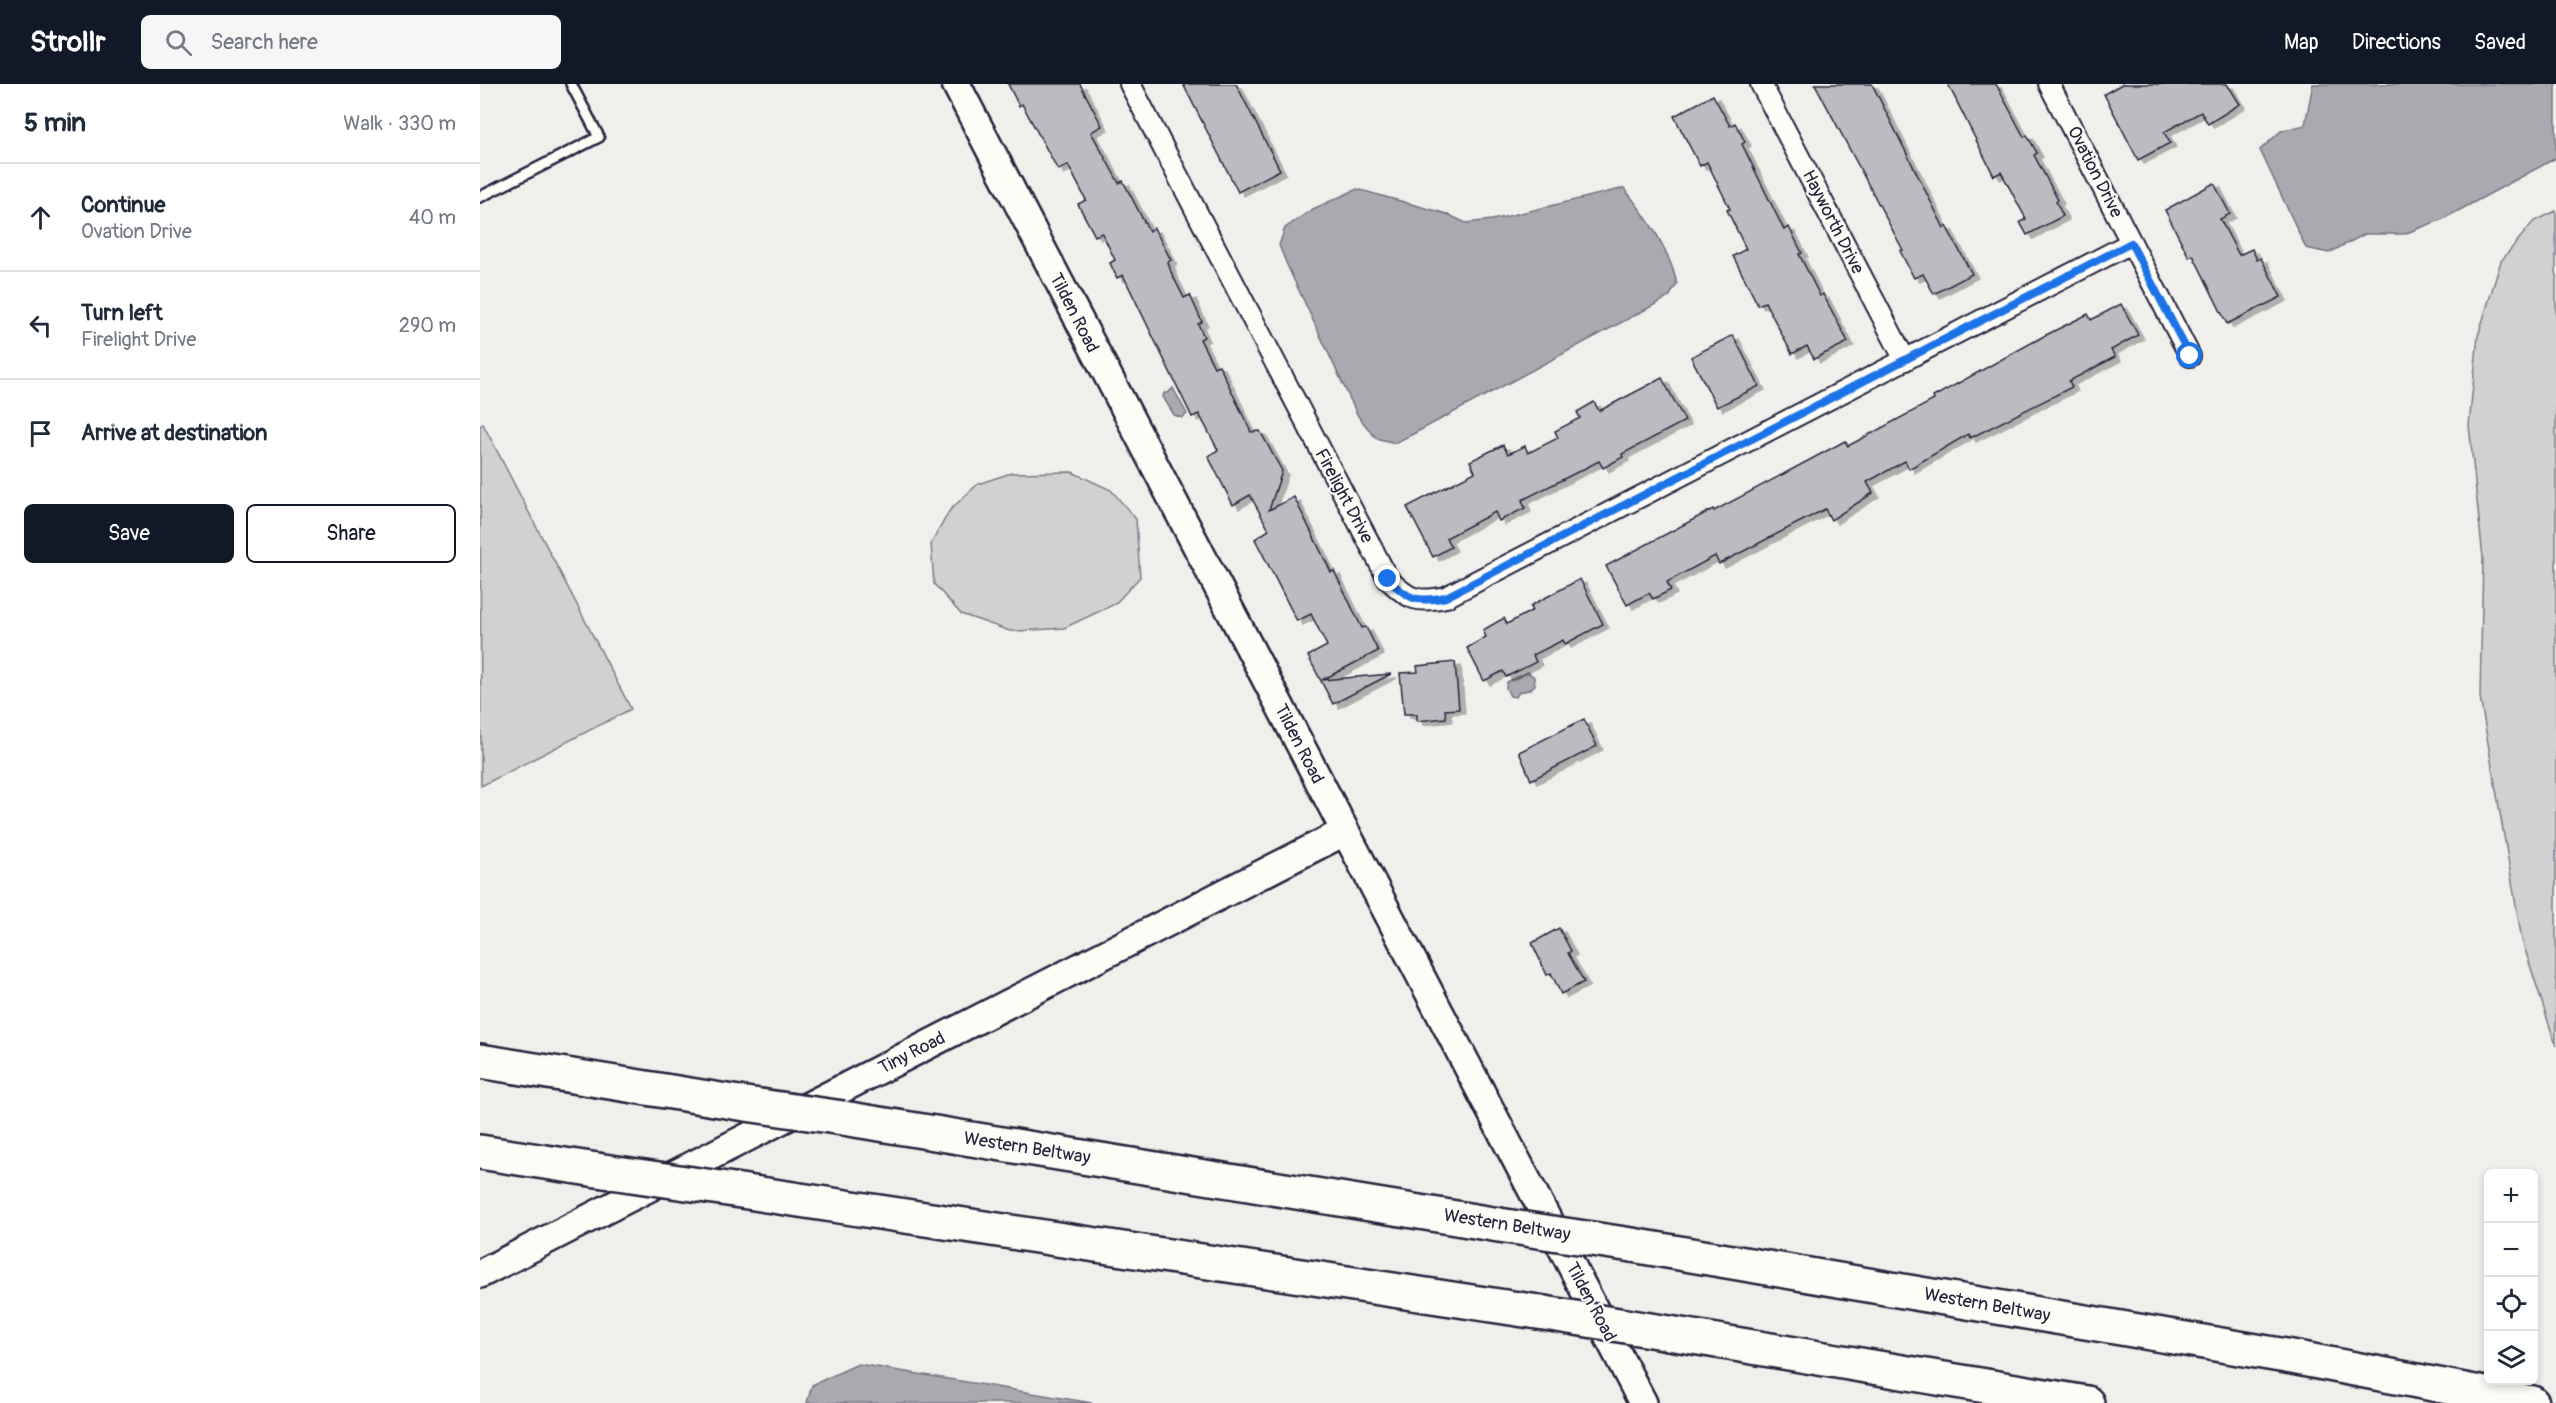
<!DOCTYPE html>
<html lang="en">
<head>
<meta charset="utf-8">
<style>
  :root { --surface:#fff; --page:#f6f6f7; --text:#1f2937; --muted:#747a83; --line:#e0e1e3; --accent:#111827 }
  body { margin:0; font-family:Pangolin,sans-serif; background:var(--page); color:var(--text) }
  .controls { position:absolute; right:18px; bottom:18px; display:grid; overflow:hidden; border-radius:9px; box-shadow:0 3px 9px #0003 }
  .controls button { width:54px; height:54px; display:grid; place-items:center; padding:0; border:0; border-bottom:2px solid var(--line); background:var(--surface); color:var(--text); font:30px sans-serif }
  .stop { position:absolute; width:18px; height:18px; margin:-14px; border:4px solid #1a73e8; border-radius:50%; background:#fff }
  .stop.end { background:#1a73e8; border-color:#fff; box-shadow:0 2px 6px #0008 }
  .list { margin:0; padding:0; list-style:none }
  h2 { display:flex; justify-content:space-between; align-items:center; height:78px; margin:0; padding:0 24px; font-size:26px }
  h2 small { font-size:20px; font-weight:400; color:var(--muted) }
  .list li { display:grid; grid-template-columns:39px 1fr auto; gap:18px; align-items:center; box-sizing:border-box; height:108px; padding:0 24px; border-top:2px solid var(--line) }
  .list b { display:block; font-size:22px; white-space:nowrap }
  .list p { margin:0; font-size:20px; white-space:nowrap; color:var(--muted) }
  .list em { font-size:20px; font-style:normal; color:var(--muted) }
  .actions { display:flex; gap:12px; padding:18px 24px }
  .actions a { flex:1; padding:14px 0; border:2px solid var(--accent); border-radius:9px; text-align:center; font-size:21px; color:var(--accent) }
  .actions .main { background:var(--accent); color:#fff }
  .icon { flex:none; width:33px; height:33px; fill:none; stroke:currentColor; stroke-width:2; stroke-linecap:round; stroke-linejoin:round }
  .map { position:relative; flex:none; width:2076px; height:1319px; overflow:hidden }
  header { display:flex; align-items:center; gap:36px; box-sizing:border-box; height:84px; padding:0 30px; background:var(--accent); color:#fff }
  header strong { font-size:28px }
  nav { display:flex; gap:33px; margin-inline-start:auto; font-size:21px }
  .search { width:420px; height:54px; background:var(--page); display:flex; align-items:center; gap:15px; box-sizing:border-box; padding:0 21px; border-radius:9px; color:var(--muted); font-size:22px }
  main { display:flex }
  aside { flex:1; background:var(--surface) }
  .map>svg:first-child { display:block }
</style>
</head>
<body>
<header>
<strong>Strollr</strong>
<div class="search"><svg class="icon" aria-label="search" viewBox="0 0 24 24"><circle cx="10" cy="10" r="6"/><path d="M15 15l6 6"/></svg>Search here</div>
<nav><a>Map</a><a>Directions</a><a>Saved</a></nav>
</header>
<main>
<aside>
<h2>5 min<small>Walk · 330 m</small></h2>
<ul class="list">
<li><svg class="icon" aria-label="ahead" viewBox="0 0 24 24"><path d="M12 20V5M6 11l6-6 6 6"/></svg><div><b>Continue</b><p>Ovation Drive</p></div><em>40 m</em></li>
<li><svg class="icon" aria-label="left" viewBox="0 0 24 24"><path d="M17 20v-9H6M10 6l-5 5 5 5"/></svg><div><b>Turn left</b><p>Firelight Drive</p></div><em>290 m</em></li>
<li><svg class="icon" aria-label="arrive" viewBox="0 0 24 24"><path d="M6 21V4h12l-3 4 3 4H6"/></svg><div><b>Arrive at destination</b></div></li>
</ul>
<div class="actions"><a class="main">Save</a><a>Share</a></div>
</aside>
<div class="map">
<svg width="2076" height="1319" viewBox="0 0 2076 1319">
  <defs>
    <filter id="shadow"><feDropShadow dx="6" dy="4" stdDeviation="0" flood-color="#0004"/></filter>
  </defs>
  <rect width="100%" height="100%" fill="#f0efec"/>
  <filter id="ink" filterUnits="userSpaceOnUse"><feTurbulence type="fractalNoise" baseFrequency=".0167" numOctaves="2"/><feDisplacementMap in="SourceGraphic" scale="12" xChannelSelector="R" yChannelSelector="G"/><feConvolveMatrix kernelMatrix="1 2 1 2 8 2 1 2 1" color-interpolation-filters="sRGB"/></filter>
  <g filter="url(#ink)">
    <g fill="#d2d1d1" stroke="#7a7a86" stroke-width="1.5">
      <path d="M2076,127V962L2042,856L2000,613L2003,474L1989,341L1998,252L2021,177L2053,138Z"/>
      <path d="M3,340L151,625L1,702L0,342Z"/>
      <path d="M592,388L631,406L656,435L660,493L635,520L584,544L538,547H530L481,530L454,500L451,460L470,426L498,400L531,389Z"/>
    </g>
    <g fill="#a9a9b0" stroke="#737381" stroke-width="1.5">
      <path d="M1833,0H2076V74L1963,135L1924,150H1885L1849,169L1826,164L1780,66L1801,47L1825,41Z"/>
      <path d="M1144,104C1166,132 1189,164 1197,200L1189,213L933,350L915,359L896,354L878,332L807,181L799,161L805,144L833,125L877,105L967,130L986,139L1012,136Z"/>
      <path d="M693,304L707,330L702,334L694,331L683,313L684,309H688Z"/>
      <path d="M1048,588L1054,593L1055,601L1049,606L1039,608L1036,613L1030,612L1026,604L1027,598Z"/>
      <path d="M378,1280L612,1319H327L332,1301Z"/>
    </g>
    <g fill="#bcbcc0" stroke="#22223b" stroke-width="1.5" filter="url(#shadow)">
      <path d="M528,0H600L622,42L611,48L639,99L643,97L669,147L674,144L691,176L688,178L691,188L704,214L710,211L722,238L718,240L724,253L720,255L734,283L739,281L771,348L780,347L802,387L789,426L814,413L851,488L854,487L882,544L886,543L898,567L842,596L911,590L853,620L828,572L847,562L831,530L817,537L775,455L789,446L770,411L753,421L728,372L738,366L719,330L712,333L643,191L637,194L630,179L635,176L622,149L615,152L598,120L606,116L588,81L578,86L542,20L539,22Z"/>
      <path d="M703,0H756L800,86L758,108Z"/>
      <path d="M1335,0H1392L1464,144L1466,142L1492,190L1454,210L1443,190L1434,194L1420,167L1423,166Z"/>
      <path d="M1468,0H1516L1544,53L1547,51L1557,69L1554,71L1578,116L1576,118L1583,132L1547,151L1540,138L1546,135L1521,88L1514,92Z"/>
      <path d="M1642,0H1747L1760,20L1728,40L1721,28L1684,48L1690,59L1658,76L1624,10Z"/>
      <path d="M1233,11L1250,42L1255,39L1265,58L1262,60L1304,146L1309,143L1322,169L1319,170L1340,212L1343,210L1368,258L1334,275L1327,262L1312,270L1285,218L1278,221L1253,172L1266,165L1247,126L1250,125L1227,78L1220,82L1194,32Z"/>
      <path d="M1734,99L1750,130L1740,135L1759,171L1772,165L1777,176L1781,174L1801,213L1747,240L1713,171L1709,173L1685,126Z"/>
      <path d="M1641,220L1658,251L1631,266L1635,273L1589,297L1592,303L1490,354L1488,350L1429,385L1425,377L1387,398L1393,409L1351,436L1345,425L1239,480L1235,472L1187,498L1191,506L1173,515L1169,509L1147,521L1126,482L1233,425L1234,427L1365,357L1368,362L1454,316L1453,313L1564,252L1608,230L1611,236Z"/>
      <path d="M1253,251L1279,302L1237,323L1211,273Z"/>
      <path d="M1182,294L1205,337L1142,370L1143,373L1123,384L1119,377L1042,416L1045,424L1019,437L1015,428L966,454L971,463L953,473L927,423L995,388L990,377L1023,361L1028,370L1045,362L1048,369L1078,354L1075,347L1100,334L1097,328L1114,318L1119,327Z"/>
      <path d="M1100,495L1123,540L1085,560L1083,556L1053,571L1056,578L1026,593L1023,587L1004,597L987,564L1006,553L1003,546L1024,534L1027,540L1053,526L1050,522Z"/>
      <path d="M975,578L979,625L965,626L966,634L937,637V630H924L920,589L938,588L937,582Z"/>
      <path d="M1104,635L1117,662L1051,696L1039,668Z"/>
      <path d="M1079,844L1091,867L1088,869L1104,898L1081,910L1071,889L1067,891L1052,859Z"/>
    </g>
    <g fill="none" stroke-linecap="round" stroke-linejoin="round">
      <defs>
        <path id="lane" d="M0,113L119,53L91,0"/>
        <g id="street">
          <path d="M650,0L908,495C929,516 937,519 966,513L1651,159"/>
          <path d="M1281,0L1425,276"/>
          <path d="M1569,0L1710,272"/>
        </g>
        <g id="secondary">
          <path d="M476,0L1163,1319"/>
          <path d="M0,1190L864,748"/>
        </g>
        <g id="highway">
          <path d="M0,977L259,1019"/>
          <path d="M363,1034L1019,1141"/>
          <path d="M0,1068L117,1086"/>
          <path d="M254,1106L1058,1228"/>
          <path d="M1152,1161L1812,1273L2052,1319"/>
          <path d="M1189,1249L1607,1319"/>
        </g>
      </defs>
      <use href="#lane" stroke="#22223b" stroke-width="14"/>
      <use href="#street" stroke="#22223b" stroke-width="24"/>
      <use href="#secondary" stroke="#22223b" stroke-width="32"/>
      <use href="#highway" stroke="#22223b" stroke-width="38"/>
      <use href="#lane" stroke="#fdfcf7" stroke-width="9"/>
      <use href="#street" stroke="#fdfcf7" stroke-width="20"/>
      <use href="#secondary" stroke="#fdfcf7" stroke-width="27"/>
      <use href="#highway" stroke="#fdfcf7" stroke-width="33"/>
      <defs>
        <g id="highway-bridge">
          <path d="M259,1019L363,1034"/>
          <path d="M117,1086L254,1106"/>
          <path d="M1019,1141L1152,1161"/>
          <path d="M1058,1228L1189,1249"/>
        </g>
      </defs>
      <use href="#highway-bridge" stroke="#22223b" stroke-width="38" stroke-linecap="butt"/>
      <use href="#highway-bridge" stroke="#fdfcf7" stroke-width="33"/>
    </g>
  </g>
  <g fill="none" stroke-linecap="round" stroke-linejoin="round" filter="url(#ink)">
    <path stroke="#1a73e8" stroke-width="8" d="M908,495C929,516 937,519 966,513L1651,159L1710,272"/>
  </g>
  <g text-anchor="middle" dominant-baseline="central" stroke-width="4.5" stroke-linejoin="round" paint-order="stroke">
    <g font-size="18" fill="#22223b" stroke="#fdfcf7">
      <text transform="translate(1615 88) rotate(63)">Ovation Drive</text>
      <text transform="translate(1353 138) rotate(63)">Hayworth Drive</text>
      <text transform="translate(594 229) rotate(63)">Tilden Road</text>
      <text transform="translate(864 412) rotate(62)">Firelight Drive</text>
      <text transform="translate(819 660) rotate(63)">Tilden Road</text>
      <text transform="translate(432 969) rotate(-27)">Tiny Road</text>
      <text transform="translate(547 1064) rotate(9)">Western Beltway</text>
      <text transform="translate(1027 1141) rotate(9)">Western Beltway</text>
      <text transform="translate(1111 1218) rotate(62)">Tilden Road</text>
      <text transform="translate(1507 1221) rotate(10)">Western Beltway</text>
    </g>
  </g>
</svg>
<div class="controls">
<button>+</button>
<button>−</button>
<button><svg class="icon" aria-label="locate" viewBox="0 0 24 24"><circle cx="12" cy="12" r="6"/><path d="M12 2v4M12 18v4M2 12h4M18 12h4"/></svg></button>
<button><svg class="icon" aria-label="layers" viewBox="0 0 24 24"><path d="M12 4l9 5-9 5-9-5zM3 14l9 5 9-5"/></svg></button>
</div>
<div class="stop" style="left:1710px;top:272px"></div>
<div class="stop end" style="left:908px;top:495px"></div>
</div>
</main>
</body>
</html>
